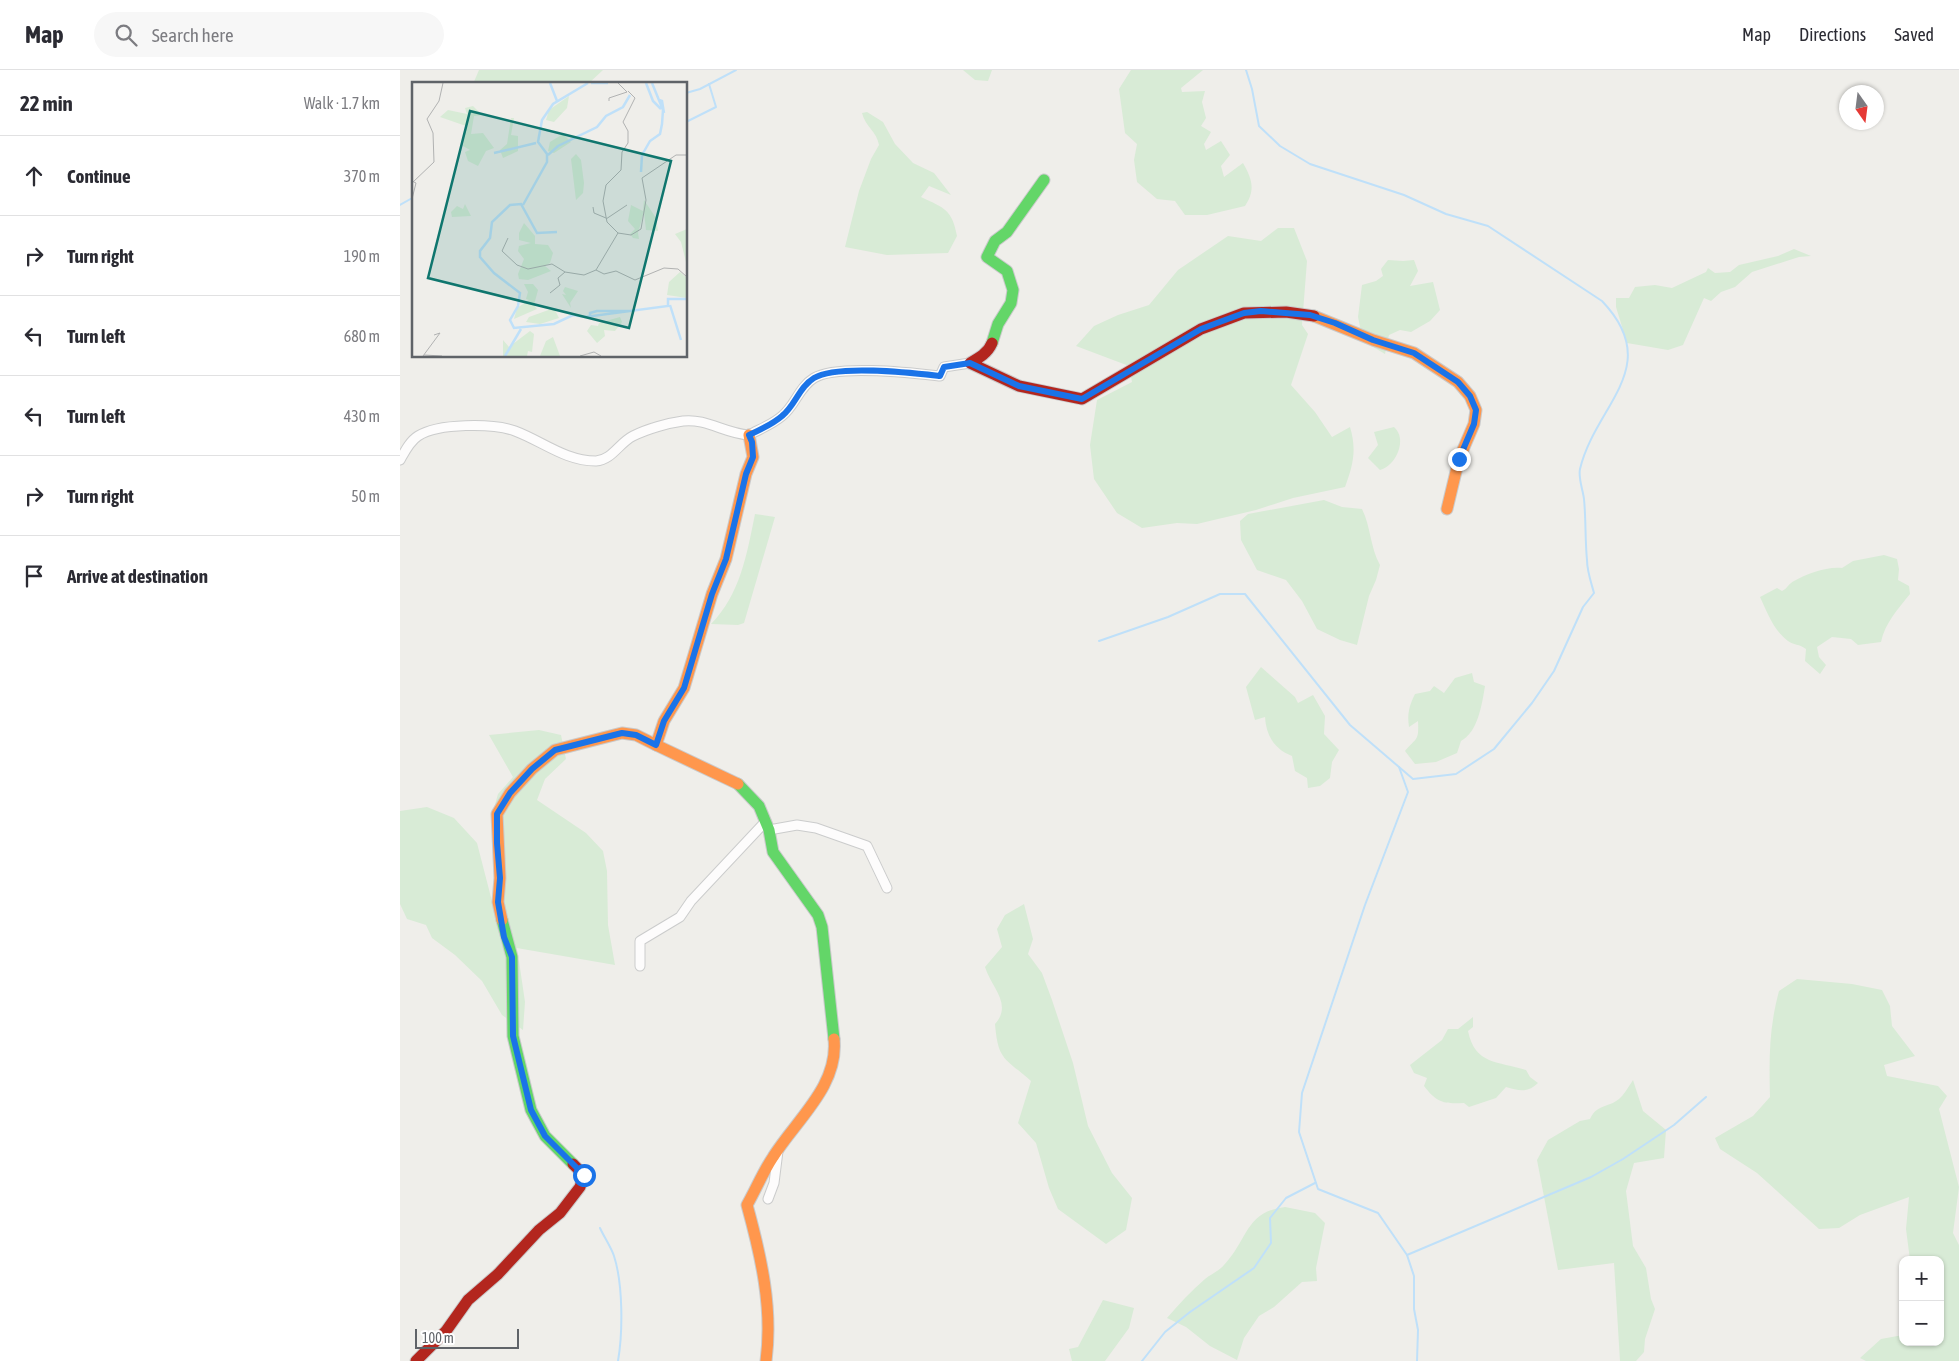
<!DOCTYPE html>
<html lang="en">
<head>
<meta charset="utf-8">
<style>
  :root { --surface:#fff; --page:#f7f7f7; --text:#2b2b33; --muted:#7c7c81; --line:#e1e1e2 }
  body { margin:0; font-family:"Asap Condensed",sans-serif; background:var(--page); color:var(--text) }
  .controls { position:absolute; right:15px; bottom:15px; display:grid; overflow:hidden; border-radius:10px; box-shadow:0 1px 4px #0004 }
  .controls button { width:45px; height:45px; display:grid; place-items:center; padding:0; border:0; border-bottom:1px solid var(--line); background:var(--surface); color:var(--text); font:25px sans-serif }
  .compass { position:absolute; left:1439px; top:15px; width:45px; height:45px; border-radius:50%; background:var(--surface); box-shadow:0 1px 4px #0004; rotate:166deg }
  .scale { position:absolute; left:15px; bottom:12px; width:104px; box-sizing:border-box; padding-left:5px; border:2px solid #5f6368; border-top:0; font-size:14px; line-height:18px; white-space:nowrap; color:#5f6368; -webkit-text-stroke:4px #fff; paint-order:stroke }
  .stop { position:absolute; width:15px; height:15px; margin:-11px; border:4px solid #1a73e8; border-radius:50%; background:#fff }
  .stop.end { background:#1a73e8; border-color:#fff; box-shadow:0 1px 5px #0008 }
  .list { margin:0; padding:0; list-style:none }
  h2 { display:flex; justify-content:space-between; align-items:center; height:65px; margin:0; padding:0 20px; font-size:21px }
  h2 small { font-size:16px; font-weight:400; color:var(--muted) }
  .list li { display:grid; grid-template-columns:32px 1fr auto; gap:15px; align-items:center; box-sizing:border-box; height:80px; padding:0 20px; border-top:1px solid var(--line) }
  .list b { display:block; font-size:19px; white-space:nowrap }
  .list em { font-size:16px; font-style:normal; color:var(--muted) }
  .icon { flex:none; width:28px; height:28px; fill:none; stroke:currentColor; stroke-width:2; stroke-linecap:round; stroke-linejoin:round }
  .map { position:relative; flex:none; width:1559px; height:1291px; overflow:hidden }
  header { display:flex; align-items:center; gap:30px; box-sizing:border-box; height:70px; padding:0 25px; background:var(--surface); border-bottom:1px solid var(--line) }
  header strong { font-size:24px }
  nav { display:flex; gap:28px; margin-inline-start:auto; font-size:18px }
  .search { width:350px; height:45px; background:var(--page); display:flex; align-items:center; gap:12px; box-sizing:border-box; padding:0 18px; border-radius:28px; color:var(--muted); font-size:19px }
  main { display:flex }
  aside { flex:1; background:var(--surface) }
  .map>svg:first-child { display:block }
</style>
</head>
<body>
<header>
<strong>Map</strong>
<div class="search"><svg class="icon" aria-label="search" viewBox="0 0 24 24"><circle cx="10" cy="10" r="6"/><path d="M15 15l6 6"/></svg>Search here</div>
<nav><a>Map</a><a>Directions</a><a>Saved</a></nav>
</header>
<main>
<aside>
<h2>22 min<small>Walk · 1.7 km</small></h2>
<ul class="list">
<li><svg class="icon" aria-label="ahead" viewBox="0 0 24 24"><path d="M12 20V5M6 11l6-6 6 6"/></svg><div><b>Continue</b></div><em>370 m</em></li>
<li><svg class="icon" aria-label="right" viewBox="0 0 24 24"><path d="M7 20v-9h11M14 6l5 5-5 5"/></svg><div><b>Turn right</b></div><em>190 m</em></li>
<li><svg class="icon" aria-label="left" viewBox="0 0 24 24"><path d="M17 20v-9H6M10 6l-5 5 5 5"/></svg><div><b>Turn left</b></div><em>680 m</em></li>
<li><svg class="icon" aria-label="left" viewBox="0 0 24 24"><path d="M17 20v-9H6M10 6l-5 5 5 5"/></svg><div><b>Turn left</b></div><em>430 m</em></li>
<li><svg class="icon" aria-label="right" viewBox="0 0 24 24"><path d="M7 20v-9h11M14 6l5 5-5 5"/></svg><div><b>Turn right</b></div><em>50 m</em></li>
<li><svg class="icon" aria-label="arrive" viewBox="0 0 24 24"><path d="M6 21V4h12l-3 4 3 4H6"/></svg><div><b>Arrive at destination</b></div></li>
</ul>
</aside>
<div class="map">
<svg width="1559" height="1291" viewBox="0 0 1559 1291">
  <rect width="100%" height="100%" fill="#efeeea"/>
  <g fill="#d8ebd6">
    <path d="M79,0H203L188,14H73Z"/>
    <path d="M563,0H592L588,11L575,10Z"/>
    <path d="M731,0H803L781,18L782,22L805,21L802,32L806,48L801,56L811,62L804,74L806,80L821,71L830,85L821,96L824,107L843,93C852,109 856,120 845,136L807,145H785L775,131L757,129L737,112L734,90L737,74L725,63L719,19Z"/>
    <path d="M467,42L483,52L495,74L513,93L534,103L551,125L529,116L521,127C544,138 552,139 557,166L548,183L487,185L445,177L459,121L471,89L479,75C477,62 465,56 462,43Z"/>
    <path d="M878,158H894L907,191L902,255L908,264L891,315L915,342L932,367L950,357C957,380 953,395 945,417L893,428L856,440L797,454L777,453L742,458L717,443L694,409L690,375L697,330L732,312L729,296L676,276L694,256L718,245L749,235L778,200L828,166L861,171Z"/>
    <path d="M1394,179L1411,186L1399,187L1352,202L1335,217L1321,222L1311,231L1304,228L1283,275L1268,280L1227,273L1216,237V228H1229L1235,217L1255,215L1272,218L1306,202L1308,198L1315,203L1330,202L1339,195L1378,186Z"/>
    <path d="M988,190L1003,191L1014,190L1018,201L1010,216L1033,212L1040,240L1030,251L1011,262L1000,260L989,265L985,284L963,271L958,247L962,215L976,211L983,206L981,199Z"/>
    <path d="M994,357C1008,369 996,396 980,400L968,388L978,375L974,362Z"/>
    <path d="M924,430L942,437L962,439C971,457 970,477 980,495L976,510L969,526L957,575L940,570L917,559L902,531L886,510L857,500L841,470L840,451L848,444Z"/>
    <path d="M355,444L375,447L344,553L338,555L311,554C340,525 347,484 355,444Z"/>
    <path d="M1484,485L1497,489L1499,499L1498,510L1509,516L1510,524C1498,539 1485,553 1481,572L1458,575L1451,569L1432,567L1417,577L1419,587L1426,595L1420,604L1405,591L1406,579C1400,574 1393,575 1388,571C1374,561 1367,542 1360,527L1377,518L1382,521C1387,519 1389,513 1394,511C1406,504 1428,496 1442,498L1453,491Z"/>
    <path d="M861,597L895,627L898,633L913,625L925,646L924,664L939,680L932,692L930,708L920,716L908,718L907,708L895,701L892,686C874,679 866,665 865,647L855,650L846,617Z"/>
    <path d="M1072,603L1074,612L1085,616C1082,634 1078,662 1061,671L1057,683L1036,692L1015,694L1005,681C1017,667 1019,671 1018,651L1009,657C1007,644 1009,636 1015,624L1030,621L1034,616L1044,623L1055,608Z"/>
    <path d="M139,660L161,665L166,689L145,709L137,730L186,763L203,781L207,801L208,855L215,895L111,877L105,858L92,745L98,724L113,707L89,665Z"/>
    <path d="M27,737L54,748L77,773L103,874L119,891L125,932L123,960L102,945L82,911L55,885L32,868L26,855L7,849L0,834V741Z"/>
    <path d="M624,834L633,869L628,884L642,903L652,930L673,993L688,1056L712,1103L732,1128L726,1160L706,1174L658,1139L649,1118L636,1073L618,1053L631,1011C605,988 598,991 595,954C613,934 591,917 585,897L602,877L597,859L605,845Z"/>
    <path d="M1397,909L1452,914L1482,920L1490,936L1492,956L1515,986L1484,995L1487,1006L1538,1016L1547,1026L1539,1039L1559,1117L1553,1163L1559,1175V1291H1466L1460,1288L1481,1269L1503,1265V1272H1540V1190H1510L1506,1159L1509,1127L1460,1145L1439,1158L1419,1159L1357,1103L1320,1079L1315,1068L1353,1046L1370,1027C1369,988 1369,958 1379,921Z"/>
    <path d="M1073,947V957L1068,961C1075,995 1098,991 1126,1000L1130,1007L1138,1013C1128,1023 1119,1021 1106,1017L1096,1028L1069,1037L1064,1033C1044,1034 1037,1033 1024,1016L1027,1008L1014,1003L1010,995L1042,970L1048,959H1058Z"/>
    <path d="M1233,1010L1243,1041L1266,1060L1264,1088L1234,1093L1226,1121L1233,1176L1246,1198L1251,1229L1255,1239L1245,1269L1244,1282L1236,1291H1220L1214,1193L1158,1200L1137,1090L1148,1070L1180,1051L1190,1049C1197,1034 1208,1038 1219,1029C1224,1025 1229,1016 1233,1010Z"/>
    <path d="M885,1137L915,1143L925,1153L916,1198L917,1211L902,1212L874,1237L859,1246L844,1268L837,1290L810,1276L786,1257L767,1248C779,1234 791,1221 805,1209C811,1204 819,1201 824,1195C848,1170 845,1142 885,1137Z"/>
    <path d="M703,1230L734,1238L729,1258L705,1291H672L669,1279L678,1277Z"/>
  </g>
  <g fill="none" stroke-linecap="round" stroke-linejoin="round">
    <g stroke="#bfe0f9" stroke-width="2">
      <path d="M286,23L300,19L336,0"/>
      <path d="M286,52L316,37L309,14"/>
      <path d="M0,135L14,127"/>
      <path d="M699,571L768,547L820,524H845L950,655L1013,709L1056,704L1094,679L1132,633L1154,601L1183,537L1194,523C1191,512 1187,501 1187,490C1185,470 1186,449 1184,429C1183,420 1178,408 1180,399C1195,335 1265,297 1202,231L1088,156L1046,144L1004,125L910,94L880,76L859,56L852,19L846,0"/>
      <path d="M999,697L1008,722L965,835L902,1023L899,1062L918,1119L978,1143L1007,1185L1014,1206V1239L1018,1260L1017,1291"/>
      <path d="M200,1158C204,1167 211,1177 214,1186C223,1214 223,1262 218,1291"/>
      <path d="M1007,1185L1191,1107L1223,1089L1274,1055L1306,1027"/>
      <path d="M742,1291L765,1262L790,1242L854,1198L871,1173L870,1148L886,1128L915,1113"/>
    </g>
    <defs>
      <g id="street">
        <path d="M0,390C5,381 10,371 18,366C38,353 93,353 115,361C142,371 165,391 196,391C212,390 219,373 233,366C247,359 268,353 283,351C306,348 326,364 349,365C360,359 373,354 382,346C395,336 399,317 414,308C437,294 513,303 540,306L544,297L570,293"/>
        <path d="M369,760L397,755L416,758L467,776L487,818"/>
        <path d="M240,896V871L280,847L291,831L366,751"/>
        <path d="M368,1129L374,1113L378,1081"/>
      </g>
      <g id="fast">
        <path d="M592,273L598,254L611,233L613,220L607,201L587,187L595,171L607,162L644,110"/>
        <path d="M338,714L359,736L369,760L373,782L418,845L422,857L434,969"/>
        <path d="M102,850L112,887L113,966L131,1040L145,1066L173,1094"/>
      </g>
      <g id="slow">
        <path d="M914,246L973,270L1014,283L1058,312L1070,326L1076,340L1074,354L1059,389L1047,439"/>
        <path d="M338,714L256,675L264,651L284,618L312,524L326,489L346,404L353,387L349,365"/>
        <path d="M102,850L98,832L100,808L97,744L110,723L132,699L155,680L222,663L236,665L256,675"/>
        <path d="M366,1291C373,1238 361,1186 347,1135C356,1119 363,1102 373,1087C396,1050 439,1016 434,969"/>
      </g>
      <g id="jam">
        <path d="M592,273C588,283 579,288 570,293L619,316L682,329L801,259L844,243L886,242L914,246"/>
        <path d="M16,1291L46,1261L68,1230L98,1204L139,1160L160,1143L180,1117L184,1105L173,1094"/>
      </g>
    </defs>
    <use href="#street" stroke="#cbcccc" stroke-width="11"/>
    <use href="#fast" stroke="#cacacb" stroke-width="13"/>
    <use href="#slow" stroke="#cacacb" stroke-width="13"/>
    <use href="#jam" stroke="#cacacb" stroke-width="13"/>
    <use href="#street" stroke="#fdfcfc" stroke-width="9"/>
    <use href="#fast" stroke="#63d668" stroke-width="11"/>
    <use href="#slow" stroke="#ff974d" stroke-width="11"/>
    <use href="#jam" stroke="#b3261e" stroke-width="11"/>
  </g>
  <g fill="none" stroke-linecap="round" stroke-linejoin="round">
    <path stroke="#1a73e8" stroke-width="6" d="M184,1105L145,1066L131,1040L113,966L112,887L104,867L98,832L100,808L97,773V744L110,723L132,699L155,680L222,663L236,665L256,675L264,651L284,618L312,524L326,489L346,404L353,387L352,372L349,365C360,360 373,354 382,346C395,336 399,317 414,308C437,294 513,303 540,306L544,297L570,293L619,316L682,329L801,259L825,250L844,243L861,241L910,245L935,253L973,270L1014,283L1058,312L1070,326L1076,340L1074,354L1059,389"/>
  </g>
  <g transform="translate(12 12)">
    <rect width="275" height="275" fill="#efeeea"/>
    <path d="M157,14L155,26L142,40L134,38L137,28ZM61,24L70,33L62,34L59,52L71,51L82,66L74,69L66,84L56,79L53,70L58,68L51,64L54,44L28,35L36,28L55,32L53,26ZM99,36H102L99,53L106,54V69L91,76L88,68L95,62ZM151,52L159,60L142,71L136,69L138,60ZM164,72L169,78L172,101L171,111L164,118L159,77ZM232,118L244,136L246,149L234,148L232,130L226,151L227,157L221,156L218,152L223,147L216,139L219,123L231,129ZM53,122L59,134L40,135L39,130L45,124L51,127ZM112,141L123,154V162L136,163L141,171L138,181L133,184L139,189L116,198L107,197L106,192L112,177L106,169L107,164L119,161L107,158V151ZM275,147V184L269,160L263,152ZM268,190L275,196V216L255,213L257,200ZM112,202H121L126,208L122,223L125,227L102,237L105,226L117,218L114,217L116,210ZM153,205L166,209L158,221L159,226L150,212L154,213L151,209ZM142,226L147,236L128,242L114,240L117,235ZM208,235L210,240L203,249L192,248L193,254L185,261L175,249L179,243L186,244L187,241ZM118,249L122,252L120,270L116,269L115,274H91V258L97,265ZM141,255L148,274H128L134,259Z" fill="#d8ebd6"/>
    <path fill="none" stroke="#bfe0f9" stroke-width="2.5" d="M138,1L145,19M179,1H196M234,1L241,19L249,27M247,18L250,19L252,31M82,71L124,61M136,73L146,64L185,45L194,34L211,25L218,13M229,90L230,73L238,59L248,52L250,42L251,28L240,1M111,123L135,80V72L126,60L130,38L141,22L176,1M145,150L125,151L109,122L98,123L80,140L78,156L68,169V175L82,191L108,211L106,224L98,238L102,246L142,242L161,233L173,235L256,224V217H275M258,223L269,258M178,234V231L185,229H219M93,274L109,247"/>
    <path fill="none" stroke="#b1b2b2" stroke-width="1" d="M197,19V16L215,10L206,1M0,99L4,101L0,117M0,101L22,80L21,51L15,37L27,19L31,1M181,125L182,131L194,136M194,137L215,123M206,151L219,153L229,147L234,118L230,96L264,73H275M96,156L90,169L105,183L116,187L140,182L153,190L146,196L148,203L138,211M184,188L192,192L204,189L223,198L252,186L266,187L275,195M153,190L172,193L184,188L206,151L195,140L191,119L194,103L209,88L210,70L216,61V49L211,40L223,16L216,9M12,273L30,274M11,274L28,251L22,253M168,274L182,270L189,274"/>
    <path fill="#0f766e" fill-opacity="0.15" stroke="#0f766e" stroke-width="2.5" d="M58,29L259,79L217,246L16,196Z"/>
    <rect width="275" height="275" fill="none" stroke="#5f6368" stroke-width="2.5"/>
  </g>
</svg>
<div class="controls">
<button>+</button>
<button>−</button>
</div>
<svg class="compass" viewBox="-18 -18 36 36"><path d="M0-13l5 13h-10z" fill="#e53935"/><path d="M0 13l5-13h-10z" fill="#7c7c81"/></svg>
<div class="scale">100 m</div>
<div class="stop" style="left:184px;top:1105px"></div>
<div class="stop end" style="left:1059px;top:389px"></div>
</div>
</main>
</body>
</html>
